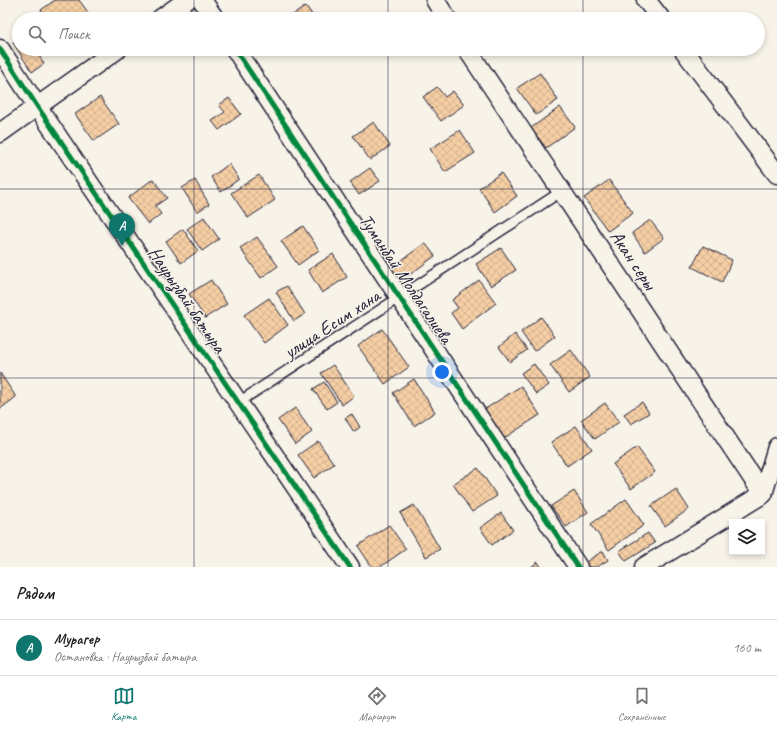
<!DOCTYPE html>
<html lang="ru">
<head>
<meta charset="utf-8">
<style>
  :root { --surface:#fff; --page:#f2f2f2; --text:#222; --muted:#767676; --line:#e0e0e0; --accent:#0f766e }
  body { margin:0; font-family:Caveat,sans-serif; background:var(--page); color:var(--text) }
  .controls { position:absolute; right:12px; bottom:12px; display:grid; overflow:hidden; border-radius:0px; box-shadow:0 2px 6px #0003 }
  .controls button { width:36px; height:36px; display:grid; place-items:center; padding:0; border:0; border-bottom:1px solid var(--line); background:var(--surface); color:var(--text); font:20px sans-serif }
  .you { position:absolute; left:442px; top:372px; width:14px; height:14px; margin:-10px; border:3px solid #fff; border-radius:50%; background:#1a73e8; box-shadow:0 0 0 6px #1a73e833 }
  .badge { display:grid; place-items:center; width:26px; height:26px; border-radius:50%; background:var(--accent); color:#fff; font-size:13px; font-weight:700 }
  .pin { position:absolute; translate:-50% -33px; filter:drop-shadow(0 1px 2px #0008) }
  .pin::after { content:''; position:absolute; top:21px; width:14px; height:12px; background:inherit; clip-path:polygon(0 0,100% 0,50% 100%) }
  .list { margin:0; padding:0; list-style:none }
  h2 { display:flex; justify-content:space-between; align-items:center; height:52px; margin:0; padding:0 16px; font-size:17px }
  h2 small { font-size:13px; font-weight:400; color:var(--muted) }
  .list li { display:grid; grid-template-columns:26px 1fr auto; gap:12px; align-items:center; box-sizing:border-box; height:56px; padding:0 16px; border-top:1px solid var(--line) }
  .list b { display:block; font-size:15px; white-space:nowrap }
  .list p { margin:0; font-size:13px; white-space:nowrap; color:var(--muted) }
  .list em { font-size:13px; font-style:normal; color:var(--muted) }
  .icon { flex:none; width:22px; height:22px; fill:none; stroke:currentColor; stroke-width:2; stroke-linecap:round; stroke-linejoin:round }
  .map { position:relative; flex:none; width:777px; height:567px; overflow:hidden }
  .search { position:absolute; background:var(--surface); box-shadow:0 2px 6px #0003; left:12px; right:12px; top:12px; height:44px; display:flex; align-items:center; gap:10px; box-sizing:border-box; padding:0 14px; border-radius:22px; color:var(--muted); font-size:15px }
  .sheet { height:108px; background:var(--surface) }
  nav { display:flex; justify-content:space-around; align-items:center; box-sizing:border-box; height:56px; border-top:1px solid var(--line); background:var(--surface); font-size:11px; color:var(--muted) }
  nav a { display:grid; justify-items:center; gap:2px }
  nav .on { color:var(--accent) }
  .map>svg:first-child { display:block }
</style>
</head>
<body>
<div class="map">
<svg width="777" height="567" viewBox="0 0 777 567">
  <defs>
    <pattern id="building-cross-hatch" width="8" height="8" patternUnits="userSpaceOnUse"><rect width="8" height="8" fill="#f5cea4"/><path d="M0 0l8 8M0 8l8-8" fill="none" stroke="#d2b18e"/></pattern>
  </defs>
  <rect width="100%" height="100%" fill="#f7f3e8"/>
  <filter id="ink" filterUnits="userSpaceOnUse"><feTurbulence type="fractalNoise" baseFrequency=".025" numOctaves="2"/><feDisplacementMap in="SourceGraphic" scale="8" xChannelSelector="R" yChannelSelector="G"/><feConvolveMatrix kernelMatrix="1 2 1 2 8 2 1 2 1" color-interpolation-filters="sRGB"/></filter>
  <g filter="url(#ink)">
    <g fill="url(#building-cross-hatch)" stroke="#22223b">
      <path d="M55,0H79L90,15L84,19H47L41,10Z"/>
      <path d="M306,6L315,19H291L290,17Z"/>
      <path d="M19,39V49H35L44,64L32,72L13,43Z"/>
      <path d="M540,73L558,100L536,115L517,88Z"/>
      <path d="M437,87L445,97L453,91L464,105L441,121L423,97Z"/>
      <path d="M100,97L119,124L94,141L75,114Z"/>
      <path d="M229,98L241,114L219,130L212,121L225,112L219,105Z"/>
      <path d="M560,107L575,127L546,148L531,128Z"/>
      <path d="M374,122L390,146L370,160L353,136Z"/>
      <path d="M460,130L475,153L445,172L430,149Z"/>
      <path d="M229,164L239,179L221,192L211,177Z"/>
      <path d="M370,168L380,181L359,195L350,182Z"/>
      <path d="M501,173L517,196L495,212L479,188Z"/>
      <path d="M259,175L275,200L248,218L231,193Z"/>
      <path d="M153,179L167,198L155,206L161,214L148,224L128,198Z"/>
      <path d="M195,180L209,204L197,212L182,188Z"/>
      <path d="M609,180L633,213L608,231L584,198Z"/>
      <path d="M204,217L219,239L202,251L187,229Z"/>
      <path d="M650,220L664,238L645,252L632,233Z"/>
      <path d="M303,226L319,250L298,265L281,241Z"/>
      <path d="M183,229L198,251L181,263L166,241Z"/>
      <path d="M257,237L278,266L261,278L240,248Z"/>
      <path d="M425,243L435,256L397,284L387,271Z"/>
      <path d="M703,246L732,260L722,282L692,267Z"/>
      <path d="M501,248L516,270L491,286L476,264Z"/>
      <path d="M333,254L347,277L322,293L308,270Z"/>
      <path d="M211,280L227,304L205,318L189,294Z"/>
      <path d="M479,280L496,303L462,329L451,313L458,308L452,300Z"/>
      <path d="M287,286L305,314L294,321L276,292Z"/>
      <path d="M269,298L288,325L264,343L244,315Z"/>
      <path d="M541,317L555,336L534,351L521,332Z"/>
      <path d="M382,329L409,367L385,384L358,346Z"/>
      <path d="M515,334L527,350L510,362L499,347Z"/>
      <path d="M571,350L590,377L569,392L550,365Z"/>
      <path d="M534,364L549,385L536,394L521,373Z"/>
      <path d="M333,365L354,396L342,405L321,373Z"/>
      <path d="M0,373L16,397L0,409Z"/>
      <path d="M414,379L435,412L414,426L393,393Z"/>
      <path d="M324,382L337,402L327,409L313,389Z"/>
      <path d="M521,386L540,415L498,442L479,413Z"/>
      <path d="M642,402L649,413L631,424L624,414Z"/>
      <path d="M605,403L619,422L595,439L581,420Z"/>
      <path d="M295,408L312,432L295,444L278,420Z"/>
      <path d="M352,414L360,427L354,432L345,418Z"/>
      <path d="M576,426L592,449L567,466L551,442Z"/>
      <path d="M318,441L334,464L314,478L298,455Z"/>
      <path d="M637,447L655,472L631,489L613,464Z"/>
      <path d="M478,468L497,496L472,512L453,484Z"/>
      <path d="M676,489L689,509L665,526L651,506Z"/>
      <path d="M574,491L588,512L566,527L551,506Z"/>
      <path d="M626,499L644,525L609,550L591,524Z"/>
      <path d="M414,505L440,549L426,557L400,513Z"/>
      <path d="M501,513L513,530L492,545L480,528Z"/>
      <path d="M389,525L406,549L380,567H372L358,546Z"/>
      <path d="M648,533L655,543L626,561L619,551Z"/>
      <path d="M603,551L608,560L597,567H582L581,565Z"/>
      <path d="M538,562L541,567H531Z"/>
    </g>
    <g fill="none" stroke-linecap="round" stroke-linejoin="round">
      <defs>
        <path id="lane" d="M239,402L562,191"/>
        <g id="street">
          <path d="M202,0L215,19"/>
          <path d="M435,0L447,19"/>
          <path d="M646,0L661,19"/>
          <path d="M160,19L187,0"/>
          <path d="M0,49L37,106L350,567"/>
          <path d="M235,49L578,567"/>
          <path d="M467,49L763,494"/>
          <path d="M683,49L777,174"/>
          <path d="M0,133L118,49"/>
          <path d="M644,567L763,494L777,447"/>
        </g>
      </defs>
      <use href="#lane" stroke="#22223b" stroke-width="12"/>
      <use href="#street" stroke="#22223b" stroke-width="21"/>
      <use href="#lane" stroke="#f7f3e8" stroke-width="9"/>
      <use href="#street" stroke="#f7f3e8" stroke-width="18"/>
      <defs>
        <g id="cycleway">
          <path d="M0,49L37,106L350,567"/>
          <path d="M235,49L578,567"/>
        </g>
      </defs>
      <use href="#cycleway" stroke="#f7f3e8" stroke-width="8"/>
      <use href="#cycleway" stroke="#00873e" stroke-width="5"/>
    </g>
  </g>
  <path fill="none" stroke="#22223b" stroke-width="1" stroke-opacity="0.55" d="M194,0V19M388,0V19M583,0V19M194,49V567M388,49V567M583,49V567M0,189H777M0,378H777"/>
  <g text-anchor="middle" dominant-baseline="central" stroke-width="3" stroke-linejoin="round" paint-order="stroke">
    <g font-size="19" fill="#22223b" stroke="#f7f3e8">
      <text transform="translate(633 260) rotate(56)">Акан серы</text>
      <text transform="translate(406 279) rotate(56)">Туманбай Молдагалиева</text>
      <text transform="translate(187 300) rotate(56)">Наурызбай батыра</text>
      <text transform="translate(332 324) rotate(-33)">улица Есим хана</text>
    </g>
  </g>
</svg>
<div class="controls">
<button><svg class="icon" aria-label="layers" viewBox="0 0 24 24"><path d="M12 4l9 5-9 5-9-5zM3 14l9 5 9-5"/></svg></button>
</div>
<div class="you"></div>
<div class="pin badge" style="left:122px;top:246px">A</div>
<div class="search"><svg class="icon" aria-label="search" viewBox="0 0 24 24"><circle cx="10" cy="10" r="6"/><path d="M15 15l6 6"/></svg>Поиск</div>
</div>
<section class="sheet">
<h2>Рядом<small></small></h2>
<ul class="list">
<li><span class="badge">A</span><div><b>Мурагер</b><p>Остановка · Наурызбай батыра</p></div><em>160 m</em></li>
</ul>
</section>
<nav>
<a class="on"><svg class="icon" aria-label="map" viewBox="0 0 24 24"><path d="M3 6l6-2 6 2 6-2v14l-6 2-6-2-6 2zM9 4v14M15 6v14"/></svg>Карта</a>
<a><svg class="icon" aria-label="directions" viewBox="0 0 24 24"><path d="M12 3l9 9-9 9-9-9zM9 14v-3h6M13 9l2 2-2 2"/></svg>Маршрут</a>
<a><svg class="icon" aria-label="saved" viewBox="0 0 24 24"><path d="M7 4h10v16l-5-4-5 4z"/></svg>Сохранённые</a>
</nav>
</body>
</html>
